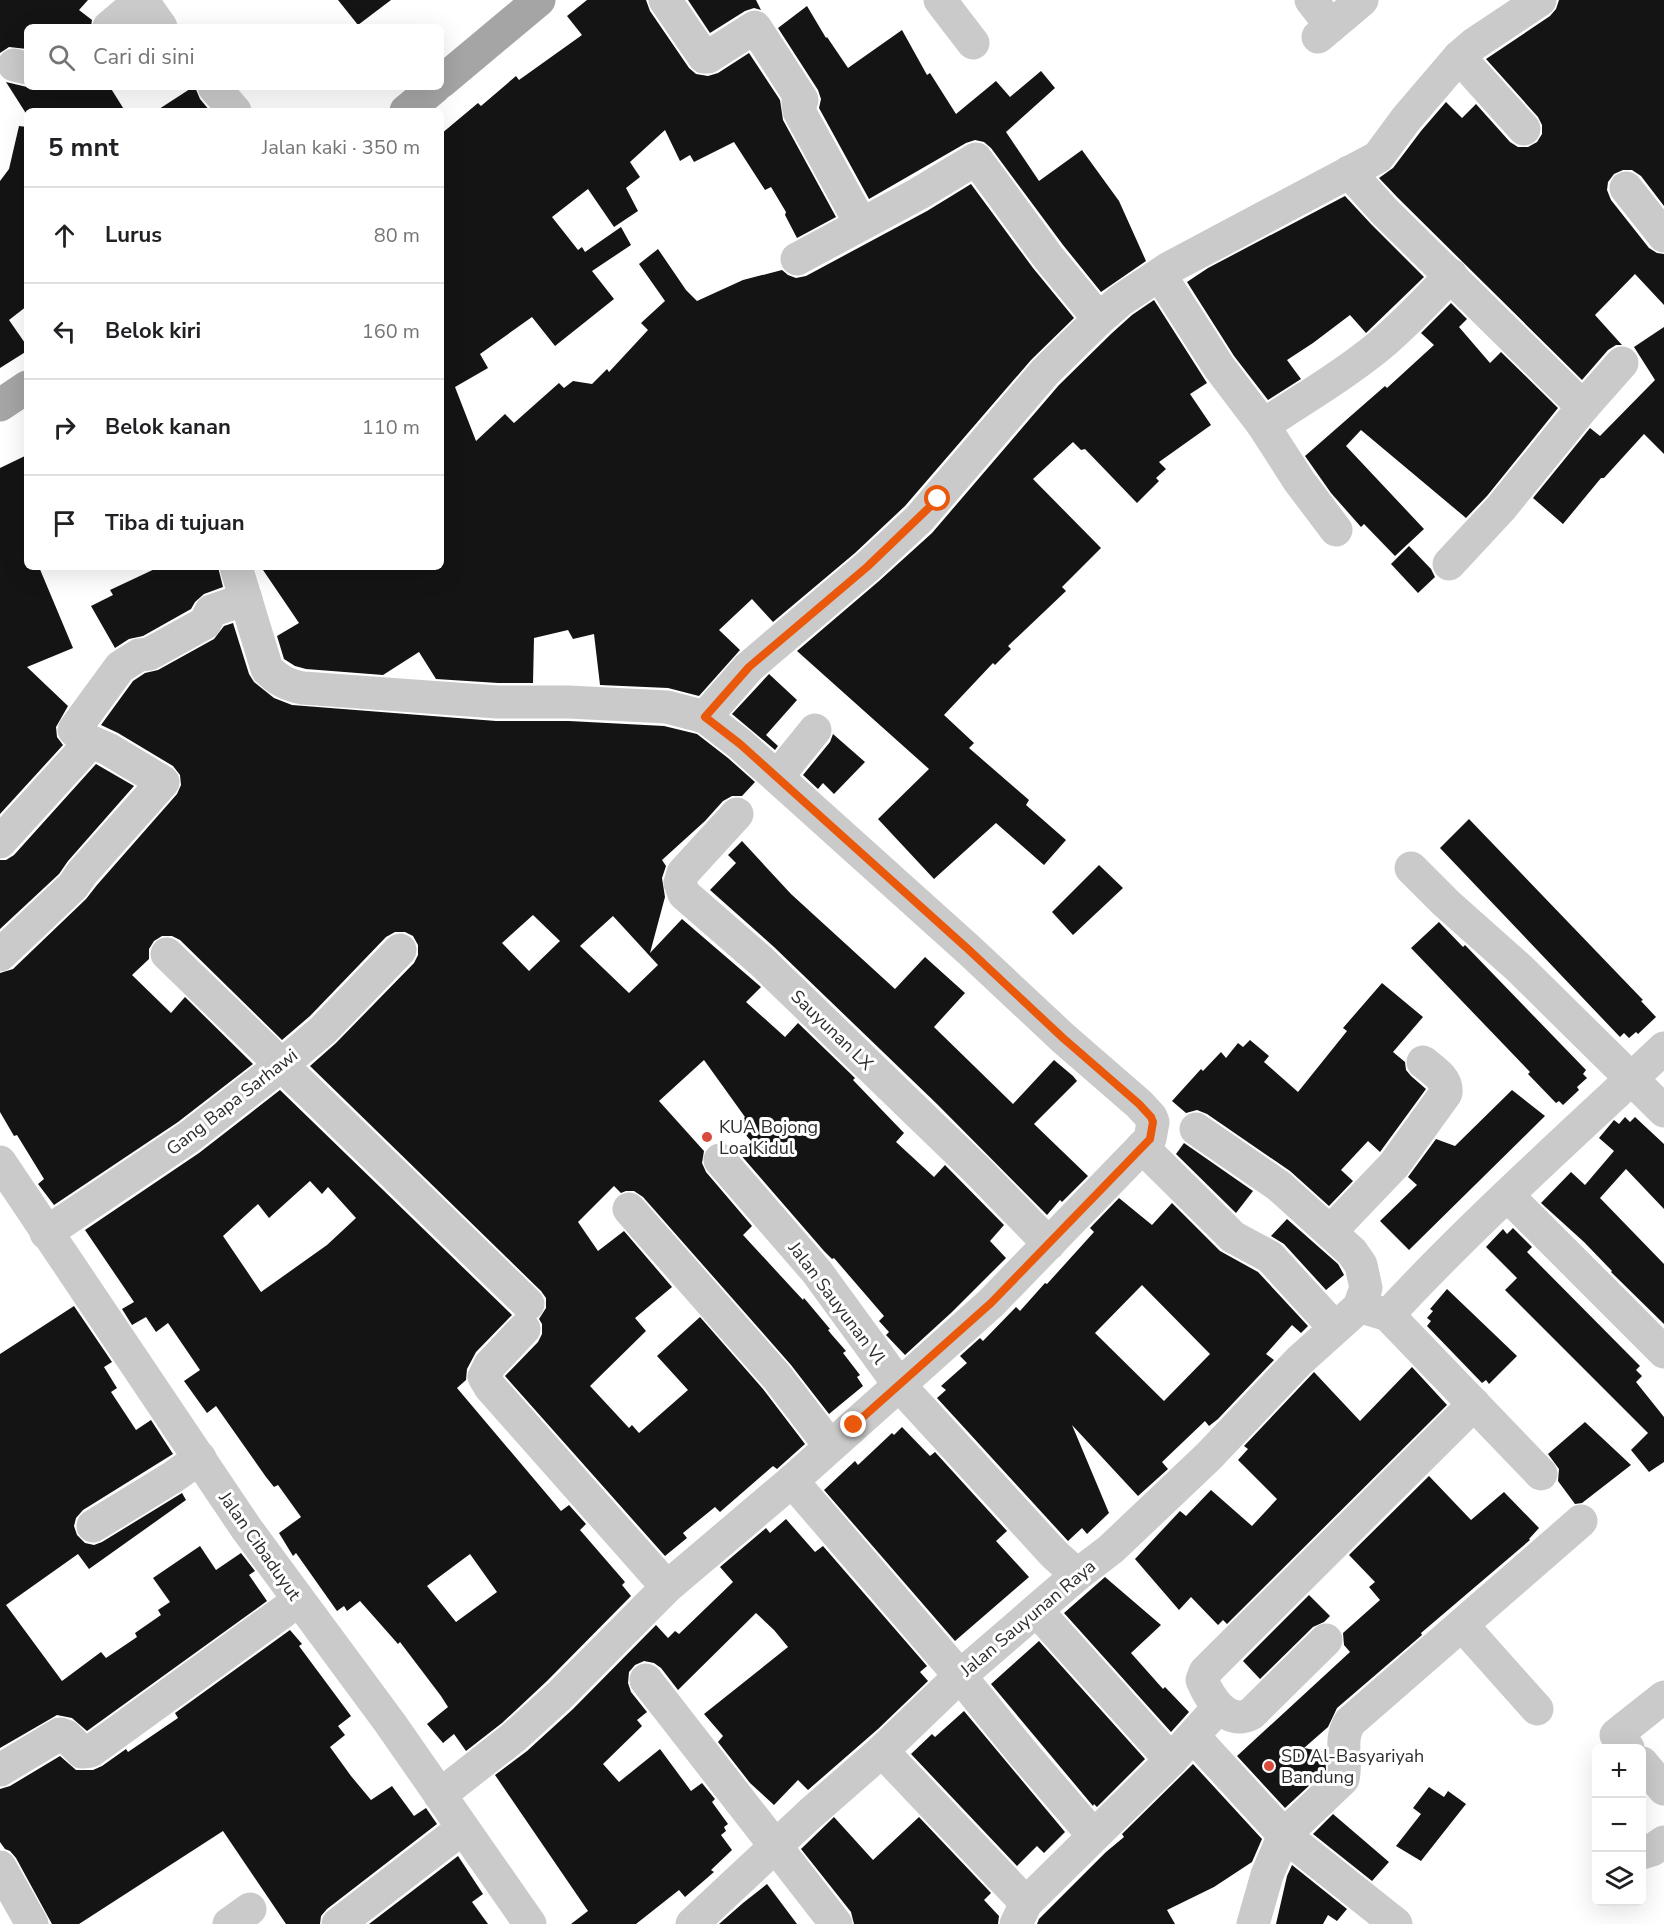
<!DOCTYPE html>
<html lang="id">
<head>
<meta charset="utf-8">
<style>
  :root { --surface:#fff; --page:#f2f2f2; --text:#202124; --muted:#757577; --line:#e0e0e0 }
  body { margin:0; font-family:"Nunito Sans",sans-serif; background:var(--page); color:var(--text) }
  .controls { position:absolute; right:18px; bottom:18px; display:grid; overflow:hidden; border-radius:9px; box-shadow:0 6px 24px #0002 }
  .controls button { width:54px; height:54px; display:grid; place-items:center; padding:0; border:0; border-bottom:2px solid var(--line); background:var(--surface); color:var(--text); font:30px sans-serif }
  .stop { position:absolute; width:18px; height:18px; margin:-14px; border:4px solid #ea580c; border-radius:50%; background:#fff }
  .stop.end { background:#ea580c; border-color:#fff; box-shadow:0 2px 6px #0008 }
  .list { margin:0; padding:0; list-style:none }
  h2 { display:flex; justify-content:space-between; align-items:center; height:78px; margin:0; padding:0 24px; font-size:26px }
  h2 small { font-size:20px; font-weight:400; color:var(--muted) }
  .list li { display:grid; grid-template-columns:39px 1fr auto; gap:18px; align-items:center; box-sizing:border-box; height:96px; padding:0 24px; border-top:2px solid var(--line) }
  .list b { display:block; font-size:22px; white-space:nowrap }
  .list em { font-size:20px; font-style:normal; color:var(--muted) }
  .icon { flex:none; width:33px; height:33px; fill:none; stroke:currentColor; stroke-width:2; stroke-linecap:round; stroke-linejoin:round }
  .map { position:relative; flex:none; width:1664px; height:1924px; overflow:hidden }
  .search { position:absolute; background:var(--surface); box-shadow:0 6px 24px #0002; left:24px; top:24px; width:420px; height:66px; display:flex; align-items:center; gap:15px; box-sizing:border-box; padding:0 21px; border-radius:9px; color:var(--muted); font-size:22px }
  .panel { position:absolute; background:var(--surface); box-shadow:0 6px 24px #0002; left:24px; top:108px; width:420px; height:462px; border-radius:9px }
  .map>svg:first-child { display:block }
</style>
</head>
<body>
<div class="map">
<svg width="1664" height="1924" viewBox="0 0 1664 1924">
  <rect width="100%" height="100%" fill="#fff"/>
  <g fill="#141414" fill-rule="evenodd">
    <path d="M0,0H88L79,10L92,20L91,27H27V49L9,47L0,53Z"/>
    <path d="M338,0H391L358,25Z"/>
    <path d="M587,0H646L650,11L689,68L696,74L708,76L718,73L749,53L780,100L783,120L836,217L797,238L785,215L786,212L771,187L765,190L734,142L694,162L690,155L680,161L665,130L630,162L640,177L626,188L638,211L614,227L588,189L552,217L578,250L582,247L585,252L621,227L631,245L592,271L614,299L555,346L532,317L480,354L488,368L455,387L476,441L505,414L514,423L559,383L564,388L573,381L592,384L607,369L609,372L648,330L641,323L665,301L639,264L658,249L686,290L697,301L743,280L782,270L788,275L796,278L806,276L927,211L971,184L1033,268L1074,318L1031,360L905,506L855,553L773,622L752,599L719,630L740,650L699,696L668,688L600,685L594,634L573,639L568,630L534,638L533,683H498L436,679L419,652L383,675L306,669L295,666L284,659L277,636L299,623L261,567H441V134L478,103L481,106L516,76L519,80L582,35L567,16Z"/>
    <path d="M688,0H756L761,10L754,8L745,11L710,33Z"/>
    <path d="M1559,0H1664V206L1641,176L1632,170H1623L1614,174L1608,182L1607,190L1611,200L1649,248L1657,253L1664,254V305L1635,274L1595,315L1622,345H1616L1608,350L1582,380L1398,198L1379,178L1393,168L1421,131L1446,102L1462,118L1476,104L1510,142L1518,147H1528L1537,142L1542,134V125L1538,117L1486,59L1550,16L1556,9Z"/>
    <path d="M807,6L826,38L827,37L848,68L902,30L927,75L930,73L956,114L996,81L1010,97L1041,71L1055,88L1006,132L1039,181L1082,150L1119,201L1146,261L1101,292L1063,245L991,148L984,142L975,140L966,143L869,199L819,108L821,99L818,90L778,28Z"/>
    <path d="M6,82L27,87H110L125,111H27V115Z"/>
    <path d="M193,87H195L200,99L210,111H156Z"/>
    <path d="M19,126L27,127V306L9,320L27,346V351L0,368V181L9,169Z"/>
    <path d="M1345,196L1371,224L1424,277L1366,333L1350,315L1313,343L1287,360L1301,379L1268,400L1234,356L1187,282L1208,268Z"/>
    <path d="M1154,300L1207,383L1190,394L1211,425L1159,462L1166,469L1156,478L1159,481L1137,503L1085,449L1081,450L1073,442L1033,479L1101,548L1062,587L1066,591L1008,646L1011,649L995,665L993,663L944,715L974,743L969,748L1029,800L1026,805L1066,840L1044,865L996,823L934,879L878,819L929,769L797,651L879,581L932,533L1059,385L1112,333L1132,315Z"/>
    <path d="M1451,303L1467,319L1459,327L1490,363L1501,352L1558,408L1487,496L1466,518L1361,430L1346,446L1424,529L1395,556L1364,524L1361,527L1331,493L1305,456L1385,386L1387,388L1434,345L1421,333Z"/>
    <path d="M1664,327V454L1644,434L1604,478H1601L1563,524L1533,498L1590,428L1600,436L1655,380L1634,347Z"/>
    <path d="M27,455V567H39L73,648L27,667L68,706L56,727L57,737L63,745L0,814V468Z"/>
    <path d="M1409,546L1431,569L1435,577L1418,593L1391,564Z"/>
    <path d="M159,567H218L223,587L204,594L195,602L191,609L143,636L129,639L115,648L91,606L113,595L110,590Z"/>
    <path d="M233,623L249,674L254,682L274,698L292,705L496,721H569L664,726L697,734L728,758L755,782L742,796H732L723,801L705,821L662,860L666,866L662,878L665,897L650,953L682,919L761,987L746,1002L785,1037L798,1023L855,1078L853,1080L904,1133L896,1142L934,1177L945,1165L1004,1225L990,1241L1006,1258L952,1312L905,1355L886,1335L889,1332L879,1321L884,1316L834,1258L832,1259L824,1251L739,1153L752,1142L737,1125L745,1117L704,1060L659,1101L704,1151L702,1163L706,1172L752,1226L743,1235L803,1300L804,1298L830,1329L828,1330L832,1335L846,1351L843,1353L860,1375L857,1377L863,1386L829,1414L791,1365L643,1197L634,1191H626L621,1193L614,1186L578,1222L598,1251L624,1231L672,1287L635,1318L646,1331L590,1386L629,1428L632,1425L639,1433L688,1390L657,1356L700,1317L763,1389L805,1444L777,1469L773,1466L720,1512L715,1507L683,1533L687,1538L665,1556L505,1376L538,1342L542,1334V1324L539,1319L546,1308V1298L541,1291L310,1066L336,1043L414,963L418,955V945L413,936L405,932H395L386,937L310,1016L282,1040L180,940L172,936H162L154,941L149,949V959L132,975L171,1013L185,997L253,1064L178,1122L54,1205L38,1184L44,1179L17,1135L14,1136L0,1112V973L13,969L86,899L97,885L177,794L181,785L180,775L173,766L118,733L101,725L133,681L145,673L158,670L214,639L224,626ZM533,915L560,941L529,971L502,943ZM613,916L658,965L629,993L580,946Z"/>
    <path d="M769,674L797,700L766,735L778,746L775,750L732,714Z"/>
    <path d="M833,734L865,762L834,794L823,783L818,789L803,775L830,742Z"/>
    <path d="M96,764L134,786L68,861L59,874L0,929V860H6L14,855Z"/>
    <path d="M1469,819L1643,1000L1641,1001L1656,1017L1638,1034L1636,1032L1629,1038L1624,1033L1620,1037L1440,848Z"/>
    <path d="M742,841L791,894L895,989L925,957L965,993L934,1027L1013,1104L1054,1060L1073,1076L1077,1081L1034,1124L1088,1176L1062,1202L1060,1200L1047,1215L937,1104L774,947L710,890L736,863L728,855Z"/>
    <path d="M1099,865L1123,888L1073,935L1052,912Z"/>
    <path d="M1439,922L1463,947L1465,945L1586,1070L1583,1074L1587,1078L1577,1087L1579,1090L1563,1105L1559,1101L1556,1103L1528,1074L1530,1072L1411,948Z"/>
    <path d="M1382,983L1423,1017L1393,1052L1405,1062L1406,1070L1411,1076L1426,1089L1380,1152L1368,1141L1341,1170L1353,1181L1329,1206L1290,1171L1207,1114L1197,1110L1186,1113L1172,1101L1201,1069L1203,1071L1221,1052L1226,1058L1238,1043L1243,1047L1250,1040L1269,1056L1264,1062L1298,1092L1347,1031L1343,1028Z"/>
    <path d="M280,1090L512,1315L476,1352L467,1369L466,1380L457,1388L561,1511L569,1505L586,1524L580,1530L625,1582L622,1585L631,1596L547,1681L502,1723L466,1751L454,1734L443,1743L427,1724L448,1707L441,1696L400,1642L398,1644L360,1601L347,1611L344,1606L337,1611L296,1553L293,1556L279,1533L301,1517L278,1485L274,1487L266,1477L216,1406L207,1413L184,1381L200,1370L168,1323L156,1332L146,1317L132,1325L122,1309L134,1302L85,1230L199,1153ZM310,1181L322,1194L328,1187L356,1218L327,1245L261,1292L223,1236L258,1204L269,1218ZM470,1554L497,1592L456,1622L427,1586Z"/>
    <path d="M1512,1090L1545,1116L1409,1250L1380,1221L1417,1185L1408,1177L1436,1139L1455,1146Z"/>
    <path d="M1625,1117L1630,1122L1635,1117L1664,1144V1209L1626,1169L1600,1198L1664,1264V1324L1611,1272L1612,1271L1584,1242L1541,1203L1571,1172L1585,1185L1614,1151L1599,1138L1614,1120L1619,1124Z"/>
    <path d="M1184,1143L1253,1191L1236,1213L1176,1154Z"/>
    <path d="M1119,1198L1152,1225L1172,1203L1220,1251L1258,1272L1308,1326L1301,1333L1292,1325L1266,1354L1274,1360L1218,1419L1209,1426L1205,1421L1162,1462L1168,1469L1138,1496L1072,1425L1109,1513L1087,1534L1082,1528L1068,1541L937,1398L946,1390L941,1386L967,1363L960,1356L980,1338L983,1341L1016,1307L1020,1311L1045,1283L1047,1284L1094,1232L1090,1228ZM1142,1285L1210,1354L1164,1401L1095,1333Z"/>
    <path d="M1287,1219L1338,1264L1343,1273L1344,1275L1326,1290L1284,1244L1271,1236Z"/>
    <path d="M1513,1228L1532,1247L1527,1252L1640,1366L1636,1370L1642,1376L1636,1382L1664,1417V1462L1649,1472L1631,1450L1648,1433L1505,1290L1517,1278L1486,1247L1503,1229L1507,1234Z"/>
    <path d="M1447,1289L1517,1356L1489,1384L1486,1380L1482,1383L1427,1326L1431,1321L1427,1318L1433,1311L1430,1309Z"/>
    <path d="M74,1306L112,1362L104,1367L117,1388L111,1392L136,1430L151,1420L173,1454L83,1510L76,1518L74,1526L77,1535L85,1543L94,1545L102,1542L182,1493L186,1500L89,1569L78,1554L6,1605L62,1681L101,1652L106,1658L137,1637L135,1633L161,1615L158,1610L170,1602L153,1578L200,1546L216,1570L241,1553L255,1571L249,1575L267,1601L87,1731L72,1718L57,1715L0,1748V1354Z"/>
    <path d="M1412,1367L1447,1405L1227,1624L1223,1620L1218,1625L1191,1597L1179,1610L1135,1559L1180,1511L1186,1516L1211,1490L1252,1526L1277,1499L1238,1460L1248,1449L1244,1446L1314,1372L1360,1421Z"/>
    <path d="M1585,1422L1631,1465L1582,1503L1575,1504L1558,1481L1559,1469L1548,1454Z"/>
    <path d="M902,1427L930,1456L935,1452L1007,1531L996,1541L1029,1577L955,1641L824,1490L855,1461L858,1465L892,1433L894,1435Z"/>
    <path d="M1429,1476L1471,1520L1504,1492L1539,1528L1529,1539L1530,1540L1421,1633L1422,1635L1337,1708L1328,1727L1304,1748L1325,1752L1326,1770L1285,1808L1237,1756L1350,1652L1344,1645L1343,1633L1380,1600L1369,1587L1375,1582L1349,1555Z"/>
    <path d="M786,1519L815,1552L823,1546L927,1666L920,1672L928,1681L878,1729L808,1790L798,1780L774,1805L750,1783L718,1742L723,1736L704,1714L788,1647L774,1630L756,1613L678,1690L661,1668L654,1663L644,1661L635,1665L629,1672L628,1683L631,1692L647,1712L637,1720L642,1726L603,1764L619,1782L660,1749L691,1791L702,1783L715,1799L712,1802L728,1824L724,1827L726,1831L721,1835L732,1850L711,1870L714,1872L685,1897L679,1890L636,1924H571L588,1911L495,1775L527,1751L573,1709L656,1625L668,1638L675,1631L679,1634L733,1582L720,1567L766,1528L770,1533Z"/>
    <path d="M1105,1577L1161,1625L1131,1653L1163,1689L1165,1687L1189,1712L1171,1732L1064,1613Z"/>
    <path d="M1309,1595L1330,1616L1324,1622L1313,1627L1260,1679L1243,1661Z"/>
    <path d="M290,1630L302,1644L299,1646L351,1716L338,1726L345,1735L330,1747L351,1776L371,1800L392,1786L414,1816L426,1808L437,1824L327,1909L321,1916L320,1924H286L223,1831L79,1924H52L16,1858L10,1851L5,1849L0,1842V1789L10,1786L60,1756L76,1770H93L102,1766L126,1749L128,1752L178,1718L175,1713Z"/>
    <path d="M1039,1641L1145,1759L1097,1807L1094,1804L1093,1806L991,1684Z"/>
    <path d="M964,1711L1065,1832L1044,1853L1037,1846L1017,1866L911,1754L932,1734L935,1737Z"/>
    <path d="M1193,1764L1262,1839L1252,1862L1214,1887L1167,1910L1175,1924H1037L1039,1919L1106,1852L1124,1837L1122,1834Z"/>
    <path d="M1429,1787L1444,1797L1448,1791L1466,1804L1421,1861L1396,1846L1421,1814L1413,1808Z"/>
    <path d="M1333,1814L1389,1862L1372,1881L1313,1834Z"/>
    <path d="M834,1817L873,1860L919,1817L991,1893L984,1900L999,1916L998,1924H854L851,1912L801,1849Z"/>
    <path d="M458,1856L483,1894L472,1902L488,1924H369Z"/>
    <path d="M1292,1865L1347,1909L1337,1921L1328,1915L1323,1924H1276L1287,1876Z"/>
    <path d="M767,1884L797,1924H719L743,1903Z"/>
  </g>
  <g fill="none" stroke-linecap="round" stroke-linejoin="round">
    <g stroke="#cacaca" stroke-width="33">
      <path d="M142,0L161,27"/>
      <path d="M665,0L704,57H708L755,27L802,100L798,103L799,111L861,224"/>
      <path d="M940,0L973,43"/>
      <path d="M1311,0L1331,26"/>
      <path d="M109,27L141,0"/>
      <path d="M1318,37L1362,0"/>
      <path d="M1459,57L1524,129"/>
      <path d="M14,65L27,68"/>
      <path d="M214,87L235,111"/>
      <path d="M1349,172L1384,211L1583,407L1622,363"/>
      <path d="M1626,188L1664,236"/>
      <path d="M797,259L918,194L976,159L1048,257L1099,319"/>
      <path d="M1160,275L1219,367L1263,425L1299,481L1336,530"/>
      <path d="M1263,425C1302,400 1342,376 1378,347C1404,325 1428,300 1451,275"/>
      <path d="M1449,564L1501,508L1583,407"/>
      <path d="M236,567L267,669C278,680 287,685 303,688L497,702H569L667,707L705,717L740,744L969,950L1063,1038L1139,1104L1151,1117L1153,1122L1150,1139L991,1303L792,1481L667,1587L560,1695L514,1737L440,1795"/>
      <path d="M705,717L749,667L867,567L919,519L1045,372L1099,319L1121,300L1169,268L1378,157L1406,119L1459,57L1474,44L1540,0"/>
      <path d="M777,777L815,730"/>
      <path d="M737,814L683,873L680,883L684,894L761,961L976,1169L1049,1244"/>
      <path d="M0,842L89,744L74,730L120,667L139,655L149,654L205,623L211,611L246,599"/>
      <path d="M1411,868L1446,903L1519,968L1664,1111"/>
      <path d="M167,954L528,1304"/>
      <path d="M0,955L73,886L82,873L163,782L108,749L92,742L89,744"/>
      <path d="M1196,1129L1279,1186L1330,1232"/>
      <path d="M1142,1147L1233,1237L1270,1257L1335,1328"/>
      <path d="M720,1160L817,1272L900,1386L1054,1554L1077,1575"/>
      <path d="M0,1162L246,1528L390,1723L530,1924"/>
      <path d="M1508,1196L1664,1352"/>
      <path d="M629,1209L777,1377L830,1446"/>
      <path d="M46,1233L189,1137L283,1064L323,1030L400,950"/>
      <path d="M1368,1309L1388,1315L1541,1474"/>
      <path d="M1388,1315C1475,1221 1571,1136 1664,1048"/>
      <path d="M524,1329L490,1365L484,1377L490,1387L667,1587"/>
      <path d="M792,1481L960,1676L1021,1751L1093,1835"/>
      <path d="M93,1526L173,1477L200,1458"/>
      <path d="M1037,1611L1171,1760"/>
      <path d="M1462,1625L1537,1709"/>
      <path d="M1326,1640L1251,1714C1227,1726 1210,1699 1202,1680L1205,1672L1474,1404"/>
      <path d="M646,1680L836,1924"/>
      <path d="M1194,1737L1284,1835L1396,1924"/>
      <path d="M1628,1748L1616,1735L1664,1697"/>
      <path d="M882,1751L1026,1903"/>
      <path d="M1642,1763L1664,1789"/>
      <path d="M0,1770L60,1734L66,1736L82,1752L91,1751L298,1601"/>
      <path d="M1642,1853L1652,1850L1664,1842"/>
      <path d="M0,1867L32,1924"/>
      <path d="M229,1924L250,1909"/>
      <path d="M338,1924L463,1828"/>
      <path d="M692,1924L811,1813L882,1751L960,1676L1077,1575L1111,1549L1209,1456L1299,1361L1359,1307L1366,1288L1361,1265L1352,1252L1330,1232L1394,1165L1446,1093C1448,1079 1433,1070 1423,1062"/>
      <path d="M1016,1924L1026,1903L1171,1760L1218,1708"/>
      <path d="M1253,1924L1267,1875L1284,1835L1343,1779C1348,1759 1338,1740 1350,1722L1581,1521"/>
    </g>
    <g stroke="#a5a5a5" stroke-width="33">
      <path d="M441,82L539,0"/>
      <path d="M406,111L435,87"/>
      <path d="M0,405L27,387"/>
    </g>
  </g>
  <g fill="none" stroke-linecap="round" stroke-linejoin="round">
    <path stroke="#ea580c" stroke-width="8" d="M854,1425L991,1303L1150,1139L1153,1122L1151,1117L1139,1104L1063,1038L969,950L740,744L705,717L749,667L867,567L938,499"/>
  </g>
  <g fill="#d74c3d" stroke="#fff" stroke-width="2">
    <circle cx="707" cy="1137" r="6"/>
    <circle cx="1269" cy="1766" r="6"/>
  </g>
  <g text-anchor="middle" dominant-baseline="central" stroke-width="6" stroke-linejoin="round" paint-order="stroke">
    <g font-size="18" fill="#2d2d2d" stroke="#fff">
      <text transform="translate(832 1030) rotate(44)">Sauyunan LX</text>
      <text transform="translate(232 1102) rotate(-38)">Gang Bapa Sarhawi</text>
      <text transform="translate(837 1303) rotate(53)">Jalan Sauyunan Vl</text>
      <text transform="translate(260 1546) rotate(55)">Jalan Cibaduyut</text>
      <text transform="translate(1028 1618) rotate(-40)">Jalan Sauyunan Raya</text>
    </g>
    <g font-size="18" fill="#2d2d2d" stroke="#fff" text-anchor="start">
      <text x="719" y="1127">KUA Bojong<tspan x="719" dy="21">Loa Kidul</tspan></text>
      <text x="1281" y="1756">SD Al-Basyariyah<tspan x="1281" dy="21">Bandung</tspan></text>
    </g>
  </g>
</svg>
<div class="controls">
<button>+</button>
<button>−</button>
<button><svg class="icon" aria-label="layers" viewBox="0 0 24 24"><path d="M12 4l9 5-9 5-9-5zM3 14l9 5 9-5"/></svg></button>
</div>
<div class="stop" style="left:938px;top:499px"></div>
<div class="stop end" style="left:854px;top:1425px"></div>
<div class="search"><svg class="icon" aria-label="search" viewBox="0 0 24 24"><circle cx="10" cy="10" r="6"/><path d="M15 15l6 6"/></svg>Cari di sini</div>
<section class="panel">
<h2>5 mnt<small>Jalan kaki · 350 m</small></h2>
<ul class="list">
<li><svg class="icon" aria-label="ahead" viewBox="0 0 24 24"><path d="M12 20V5M6 11l6-6 6 6"/></svg><div><b>Lurus</b></div><em>80 m</em></li>
<li><svg class="icon" aria-label="left" viewBox="0 0 24 24"><path d="M17 20v-9H6M10 6l-5 5 5 5"/></svg><div><b>Belok kiri</b></div><em>160 m</em></li>
<li><svg class="icon" aria-label="right" viewBox="0 0 24 24"><path d="M7 20v-9h11M14 6l5 5-5 5"/></svg><div><b>Belok kanan</b></div><em>110 m</em></li>
<li><svg class="icon" aria-label="arrive" viewBox="0 0 24 24"><path d="M6 21V4h12l-3 4 3 4H6"/></svg><div><b>Tiba di tujuan</b></div></li>
</ul>
</section>
</div>
</body>
</html>
